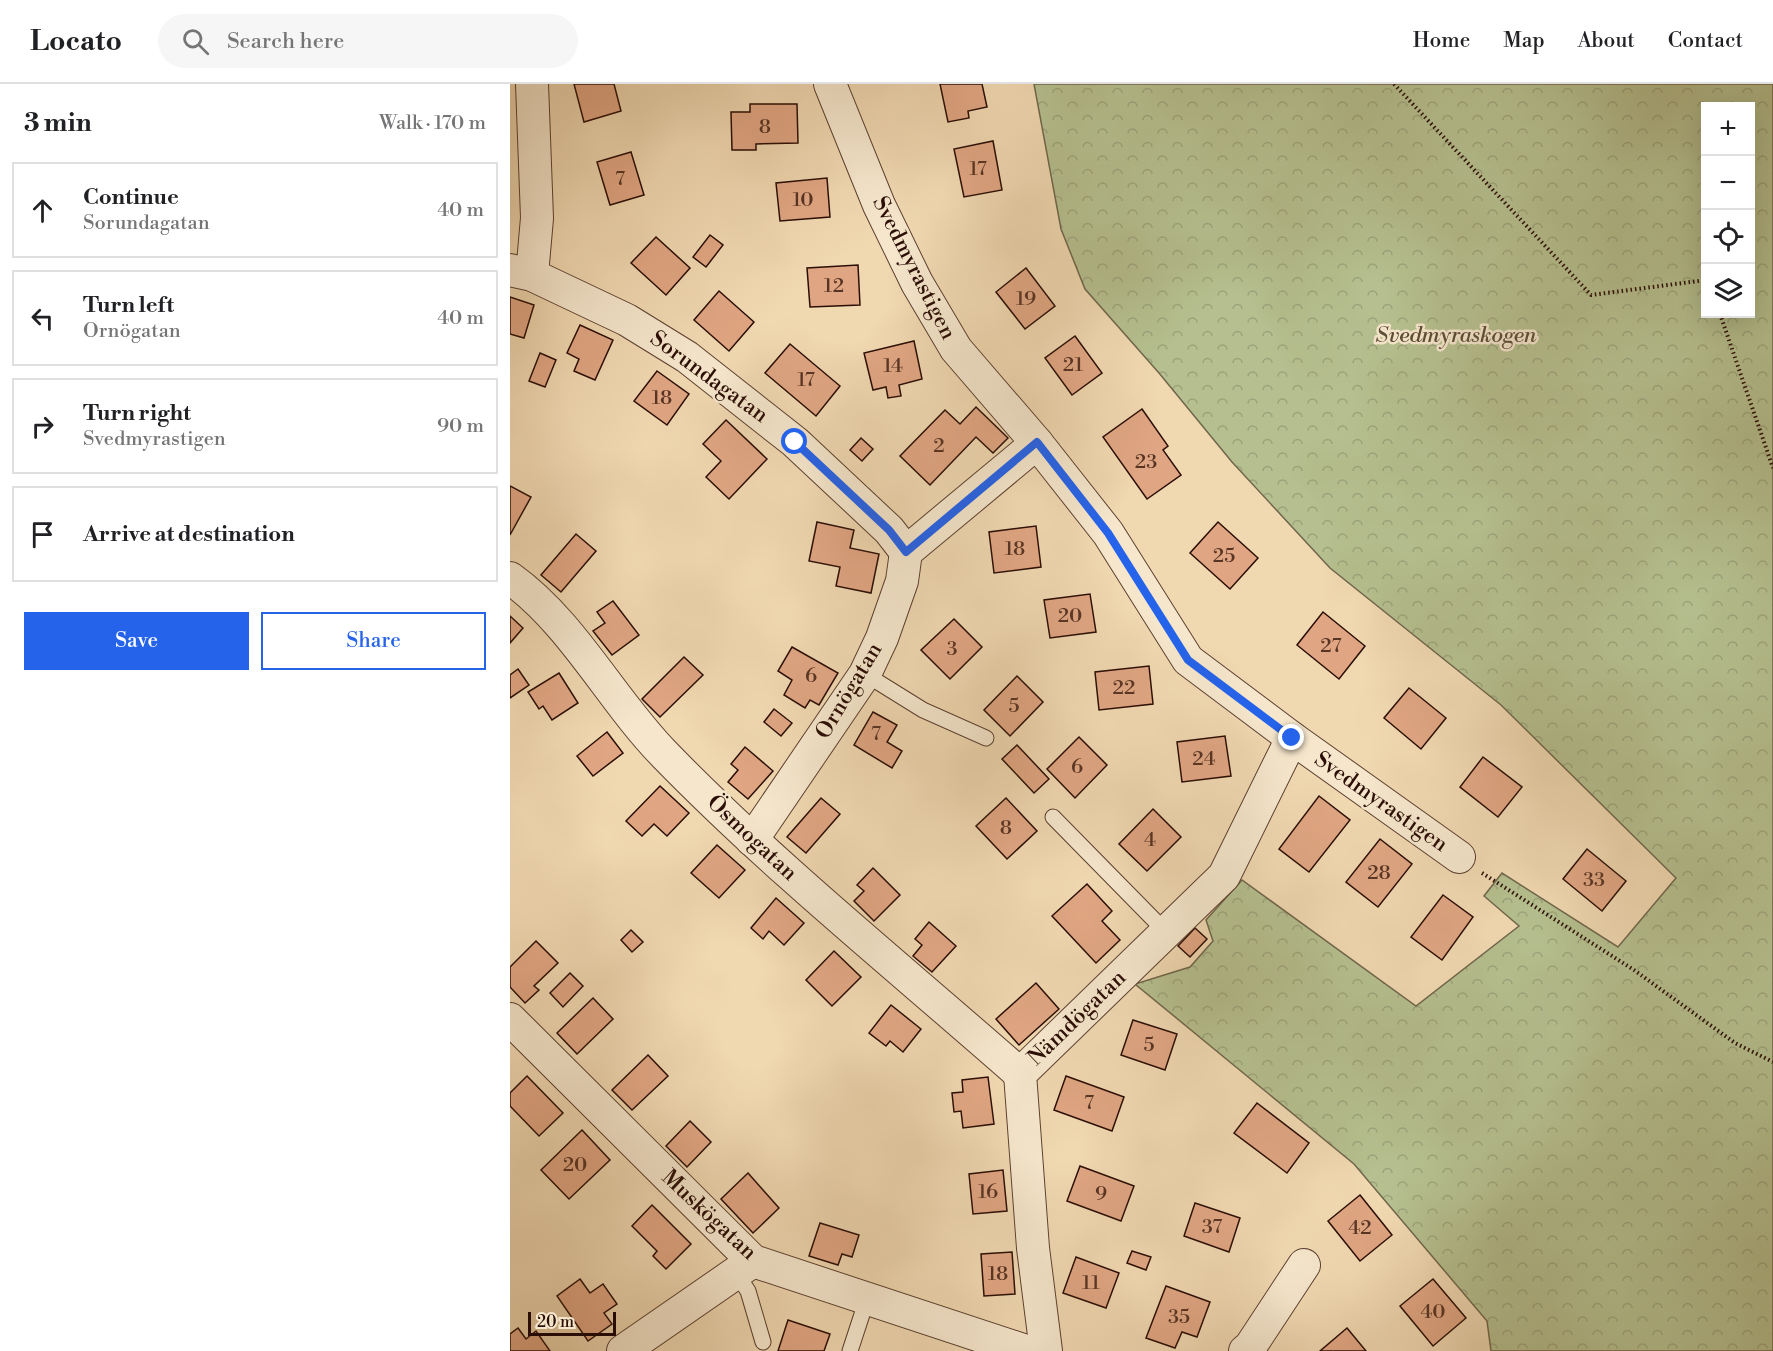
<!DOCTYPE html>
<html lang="en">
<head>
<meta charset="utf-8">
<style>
  :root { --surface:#fff; --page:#f6f6f6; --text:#202124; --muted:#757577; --line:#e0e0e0; --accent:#2563eb }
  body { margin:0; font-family:"Libre Bodoni",serif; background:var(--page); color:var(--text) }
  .controls { position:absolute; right:18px; top:18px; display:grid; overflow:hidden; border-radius:0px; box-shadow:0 6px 24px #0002 }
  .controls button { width:54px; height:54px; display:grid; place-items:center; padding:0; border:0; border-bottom:2px solid var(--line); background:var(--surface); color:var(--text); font:30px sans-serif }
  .scale { position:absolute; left:18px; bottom:15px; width:88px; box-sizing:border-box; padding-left:6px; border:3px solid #2b0e05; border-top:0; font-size:16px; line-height:21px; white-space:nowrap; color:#2b0e05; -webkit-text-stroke:4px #f5e6cc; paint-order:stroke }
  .stop { position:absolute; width:18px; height:18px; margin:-14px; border:4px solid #2563eb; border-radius:50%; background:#fff }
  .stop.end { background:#2563eb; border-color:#fff; box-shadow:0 2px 6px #0008 }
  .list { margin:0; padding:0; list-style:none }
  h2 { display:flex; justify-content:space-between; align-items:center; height:78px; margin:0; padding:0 24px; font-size:26px }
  h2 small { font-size:20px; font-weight:400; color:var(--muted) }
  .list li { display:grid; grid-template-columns:39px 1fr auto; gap:18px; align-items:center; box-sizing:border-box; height:96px; margin:0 12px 12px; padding:0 12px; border:2px solid var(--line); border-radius:0px }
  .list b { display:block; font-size:22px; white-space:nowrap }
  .list p { margin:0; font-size:20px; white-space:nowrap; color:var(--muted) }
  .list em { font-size:20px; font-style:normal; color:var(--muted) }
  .actions { display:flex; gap:12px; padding:18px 24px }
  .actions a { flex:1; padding:14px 0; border:2px solid var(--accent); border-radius:0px; text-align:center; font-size:21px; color:var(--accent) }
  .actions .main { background:var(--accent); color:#fff }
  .icon { flex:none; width:33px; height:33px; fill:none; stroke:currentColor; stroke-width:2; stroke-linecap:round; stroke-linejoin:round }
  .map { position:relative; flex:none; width:1263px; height:1267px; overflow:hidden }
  header { display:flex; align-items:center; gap:36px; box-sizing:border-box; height:84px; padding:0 30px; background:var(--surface); border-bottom:2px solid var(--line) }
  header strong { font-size:28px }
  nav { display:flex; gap:33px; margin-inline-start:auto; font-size:21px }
  .search { width:420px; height:54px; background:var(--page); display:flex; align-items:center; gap:15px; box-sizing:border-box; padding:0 21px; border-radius:33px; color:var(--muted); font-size:22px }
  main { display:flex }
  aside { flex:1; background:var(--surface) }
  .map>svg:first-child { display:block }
</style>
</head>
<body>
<header>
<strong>Locato</strong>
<div class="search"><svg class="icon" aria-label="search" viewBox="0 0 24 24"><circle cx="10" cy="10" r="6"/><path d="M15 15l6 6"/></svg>Search here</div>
<nav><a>Home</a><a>Map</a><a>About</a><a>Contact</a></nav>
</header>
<main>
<aside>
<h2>3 min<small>Walk · 170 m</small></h2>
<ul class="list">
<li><svg class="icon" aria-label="ahead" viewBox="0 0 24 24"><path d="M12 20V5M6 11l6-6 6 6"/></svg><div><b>Continue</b><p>Sorundagatan</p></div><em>40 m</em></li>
<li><svg class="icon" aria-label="left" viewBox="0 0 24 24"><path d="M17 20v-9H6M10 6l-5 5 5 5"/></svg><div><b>Turn left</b><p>Ornögatan</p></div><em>40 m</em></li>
<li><svg class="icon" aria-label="right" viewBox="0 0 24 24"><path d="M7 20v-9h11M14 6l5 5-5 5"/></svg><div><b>Turn right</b><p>Svedmyrastigen</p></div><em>90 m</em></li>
<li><svg class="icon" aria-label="arrive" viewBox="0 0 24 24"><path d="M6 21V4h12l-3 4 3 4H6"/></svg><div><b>Arrive at destination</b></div></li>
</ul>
<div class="actions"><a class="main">Save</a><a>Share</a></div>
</aside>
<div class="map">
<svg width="1263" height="1267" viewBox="0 0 1263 1267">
  <defs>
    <pattern id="forest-crowns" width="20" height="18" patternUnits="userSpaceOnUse" patternTransform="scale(1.5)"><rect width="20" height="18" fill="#b5bf8f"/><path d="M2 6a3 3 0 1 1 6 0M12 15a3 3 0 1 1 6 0" fill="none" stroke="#9ca37a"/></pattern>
  </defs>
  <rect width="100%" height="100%" fill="#f0d8b1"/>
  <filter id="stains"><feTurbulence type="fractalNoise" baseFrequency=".00333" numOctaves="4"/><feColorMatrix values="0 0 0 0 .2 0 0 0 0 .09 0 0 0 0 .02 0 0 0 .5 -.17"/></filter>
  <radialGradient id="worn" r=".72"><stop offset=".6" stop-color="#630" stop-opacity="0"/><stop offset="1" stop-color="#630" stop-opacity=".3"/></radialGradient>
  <path fill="url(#forest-crowns)" stroke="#70664a" stroke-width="1.5" fill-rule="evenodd" d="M524,0H1263V1267H981L977,1237L844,1080L625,900L680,883L703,857L696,836L732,796L906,922L1009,842L974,812L992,789L1108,863L1166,794L991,621L820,484L722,378L649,289L575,205L551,145ZM1196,22H1240V230H1196Z"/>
  <g fill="#e0a683" stroke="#2b0e05" stroke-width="1.5">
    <path d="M64,0H104L111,27L74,38Z"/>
    <path d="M430,0H472L477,23L458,27L459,34L438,38Z"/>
    <path d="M240,20H287L288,59L246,60V66H222L221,28H240Z"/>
    <path d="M483,57L492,106L454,113L444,65Z"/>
    <path d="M121,68L134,111L100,121L87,78Z"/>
    <path d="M317,94L320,133L270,137L266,99Z"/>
    <path d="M200,151L213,161L196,183L183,173Z"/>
    <path d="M146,153L180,184L156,211L121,179Z"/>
    <path d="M348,181L350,221L300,223L297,184Z"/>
    <path d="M516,184L545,222L515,245L486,208Z"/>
    <path d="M209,207L244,238L219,267L184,236Z"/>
    <path d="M0,213L24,221L14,254L0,250Z"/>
    <path d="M70,241L103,256L85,296L64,287L69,275L57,269Z"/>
    <path d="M565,252L592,289L562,311L535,274Z"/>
    <path d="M404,257L412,295L389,301L391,312L378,314L376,303L363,306L354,269Z"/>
    <path d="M280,260L330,302L306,332L255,289Z"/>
    <path d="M30,269L46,276L35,303L19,297Z"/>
    <path d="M147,287L179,310L157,341L124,317Z"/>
    <path d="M466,323L498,354L483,369L466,353L420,401L390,372L435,326L450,340Z"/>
    <path d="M632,325L658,362L653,366L671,391L637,415L593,353Z"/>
    <path d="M216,336L257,375L219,415L196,393L211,377L193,360Z"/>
    <path d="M351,354L363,365L352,377L340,366Z"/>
    <path d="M0,402L21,413L0,451Z"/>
    <path d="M307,438L344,446L340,464L369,470L361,509L326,502L330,483L299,477Z"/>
    <path d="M708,438L748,474L720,505L680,469Z"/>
    <path d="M526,442L531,483L484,489L479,448Z"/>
    <path d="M66,450L86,467L51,508L31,491Z"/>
    <path d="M580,510L586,548L540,554L534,516Z"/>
    <path d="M103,517L129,551L102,571L83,547L95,539L87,528Z"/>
    <path d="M813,528L855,562L829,595L787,561Z"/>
    <path d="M0,532L13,544L0,559Z"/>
    <path d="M444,535L472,563L440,595L411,566Z"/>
    <path d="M282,563L328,589L309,621L300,616L295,624L274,611L282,596L268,587Z"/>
    <path d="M174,573L193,591L150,633L132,615Z"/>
    <path d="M639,582L643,620L589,626L585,588Z"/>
    <path d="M8,585L19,601L0,614V591Z"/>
    <path d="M49,589L68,619L42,636L33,622L29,625L18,608Z"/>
    <path d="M507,592L533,618L500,652L474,626Z"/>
    <path d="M899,604L936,634L911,665L874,634Z"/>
    <path d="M264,625L282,639L271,652L254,638Z"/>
    <path d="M363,628L387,641L377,658L392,667L382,684L344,661Z"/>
    <path d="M97,648L113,669L83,692L67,672Z"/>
    <path d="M715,652L721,692L672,698L667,658Z"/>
    <path d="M569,653L597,681L565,714L537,685Z"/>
    <path d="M507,661L539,695L524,709L492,675Z"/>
    <path d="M235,663L263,687L238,715L218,698L228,686L221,680Z"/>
    <path d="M973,673L1012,703L988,733L950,703Z"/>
    <path d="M150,702L179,729L157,752L144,740L132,752L116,737Z"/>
    <path d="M809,712L840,736L799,788L769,765Z"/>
    <path d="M311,714L330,730L296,769L277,753Z"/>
    <path d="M496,714L527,747L497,775L466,742Z"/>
    <path d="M643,725L671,753L637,787L609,760Z"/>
    <path d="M870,755L902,780L868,823L836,798Z"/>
    <path d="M207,761L235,786L209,814L181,789Z"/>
    <path d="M1077,765L1116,797L1092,827L1053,795Z"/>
    <path d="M363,784L390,811L364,837L344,817L354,807L347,801Z"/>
    <path d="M577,800L602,827L592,837L610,856L586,879L542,832Z"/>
    <path d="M933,811L963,833L932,876L901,853Z"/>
    <path d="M266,814L294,839L274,861L259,847L253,855L241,844Z"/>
    <path d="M419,838L446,862L422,888L403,872L412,861L405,855Z"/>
    <path d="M685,844L697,855L680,873L668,862Z"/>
    <path d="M121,846L133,858L122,868L111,856Z"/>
    <path d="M26,857L48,879L24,902L29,906L15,919L0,903V883Z"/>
    <path d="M324,867L351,893L322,922L296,896Z"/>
    <path d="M60,889L73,902L53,923L40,909Z"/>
    <path d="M526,899L549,925L509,961L486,935Z"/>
    <path d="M83,914L103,935L67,970L47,949Z"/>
    <path d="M381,921L411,945L393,968L380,957L376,962L359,949Z"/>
    <path d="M623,936L667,950L655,986L611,971Z"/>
    <path d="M138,971L158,992L122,1026L102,1006Z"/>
    <path d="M17,992L53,1029L29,1052L0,1022V1009Z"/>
    <path d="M556,992L614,1013L602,1047L544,1026Z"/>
    <path d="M478,993L484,1040L453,1044L451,1027L444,1028L442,1009L453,1008L452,996Z"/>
    <path d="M747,1019L799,1059L777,1089L724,1049Z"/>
    <path d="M180,1037L201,1058L177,1083L156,1062Z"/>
    <path d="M72,1046L100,1076L59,1115L31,1086Z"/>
    <path d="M570,1082L624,1102L611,1137L557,1117Z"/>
    <path d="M493,1086L497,1127L463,1130L459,1090Z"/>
    <path d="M238,1089L269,1124L243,1149L211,1115Z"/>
    <path d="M850,1111L882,1151L850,1177L818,1137Z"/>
    <path d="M685,1119L730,1134L719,1168L674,1152Z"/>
    <path d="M142,1121L181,1160L156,1185L143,1172L147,1167L122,1142Z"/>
    <path d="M310,1139L349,1151L342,1173L332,1170L328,1181L299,1172Z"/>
    <path d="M622,1167L641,1173L636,1186L617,1179Z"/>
    <path d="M502,1168L505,1210L474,1212L471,1170Z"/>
    <path d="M566,1173L609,1189L596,1224L553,1209Z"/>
    <path d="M70,1195L80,1209L93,1200L107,1220L94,1229L102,1240L78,1257L47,1212Z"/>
    <path d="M923,1195L956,1234L923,1262L890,1222Z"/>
    <path d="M656,1202L700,1218L687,1253L672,1248L665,1264L636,1254Z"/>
    <path d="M278,1236L320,1250L314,1267H268Z"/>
    <path d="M8,1244L16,1255L26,1247L40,1267H0V1250Z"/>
    <path d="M837,1244L856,1267H810Z"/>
  </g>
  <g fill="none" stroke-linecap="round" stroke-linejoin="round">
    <defs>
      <g id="service">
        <path d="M355,590L413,626L476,654"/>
        <path d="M543,733L656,848"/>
        <path d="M226,1189L238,1207L253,1258"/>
        <path d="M340,1267L357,1215"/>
      </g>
      <g id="minor">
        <path d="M320,0L369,121L407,199L446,265L527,359L598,449L678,576L782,654L949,773"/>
        <path d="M0,186L22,191L117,236L177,273L285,358L379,446L396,468"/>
        <path d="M22,191L27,134L22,0"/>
        <path d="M0,494C63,539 101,616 155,671C266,785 391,885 510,990"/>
        <path d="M242,756L355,590L372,554L392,497L396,468L527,359"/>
        <path d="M0,935L243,1177L516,1267"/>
        <path d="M113,1267L243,1177"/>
        <path d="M536,1267L523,1164L510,990L714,792L782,654"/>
        <path d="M735,1267L740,1263L794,1181"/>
      </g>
    </defs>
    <use href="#service" stroke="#5c4030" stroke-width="17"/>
    <use href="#minor" stroke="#5c4030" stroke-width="34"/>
    <g stroke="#2b0e05" stroke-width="4" stroke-dasharray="1.5 3" stroke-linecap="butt">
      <path d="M884,0L1081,211L1196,196"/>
      <path d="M1210,230L1263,384"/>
      <path d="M972,789L1124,886L1225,959L1263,978"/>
    </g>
    <use href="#service" stroke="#f5e6cc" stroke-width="15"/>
    <use href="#minor" stroke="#f5e6cc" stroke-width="32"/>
  </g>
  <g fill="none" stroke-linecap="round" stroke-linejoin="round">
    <path stroke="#2563eb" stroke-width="8" d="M285,358L379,446L396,468L527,358L598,449L678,576L782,654"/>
  </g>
  <g text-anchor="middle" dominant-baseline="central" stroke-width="5" stroke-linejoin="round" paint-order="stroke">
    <g font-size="20" fill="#583424">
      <text x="255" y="43">8</text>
      <text x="468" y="85">17</text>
      <text x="110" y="95">7</text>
      <text x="293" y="116">10</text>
      <text x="324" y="202">12</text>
      <text x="516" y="215">19</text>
      <text x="563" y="281">21</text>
      <text x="383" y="282">14</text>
      <text x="296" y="296">17</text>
      <text x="152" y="314">18</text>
      <text x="429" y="362">2</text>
      <text x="636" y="378">23</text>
      <text x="505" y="465">18</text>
      <text x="714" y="472">25</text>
      <text x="560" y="532">20</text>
      <text x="821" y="562">27</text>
      <text x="442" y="565">3</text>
      <text x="301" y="592">6</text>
      <text x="614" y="604">22</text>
      <text x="504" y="622">5</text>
      <text x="366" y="650">7</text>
      <text x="694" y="675">24</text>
      <text x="567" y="683">6</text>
      <text x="496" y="744">8</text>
      <text x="640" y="756">4</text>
      <text x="869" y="789">28</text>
      <text x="1084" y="796">33</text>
      <text x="639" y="961">5</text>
      <text x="579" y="1019">7</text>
      <text x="65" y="1081">20</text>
      <text x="478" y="1108">16</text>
      <text x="591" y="1110">9</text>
      <text x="702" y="1143">37</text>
      <text x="850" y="1144">42</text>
      <text x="488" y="1190">18</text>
      <text x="581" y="1199">11</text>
      <text x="923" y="1228">40</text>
      <text x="669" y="1233">35</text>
    </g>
    <g font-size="22" fill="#2b0e05" stroke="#f5e6cc">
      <text transform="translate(404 184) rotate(63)">Svedmyrastigen</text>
      <text transform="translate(199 293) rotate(36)">Sorundagatan</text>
      <text transform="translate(339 607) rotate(-59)">Ornögatan</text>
      <text transform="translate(871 718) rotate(35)">Svedmyrastigen</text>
      <text transform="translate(242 754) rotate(43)">Ösmogatan</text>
      <text transform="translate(567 934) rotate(-44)">Nämdögatan</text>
      <text transform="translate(199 1131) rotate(43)">Muskögatan</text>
    </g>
    <g font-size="22" font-style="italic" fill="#5b4c35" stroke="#f5e6cc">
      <text x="946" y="251">Svedmyraskogen</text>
    </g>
  </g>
  <rect width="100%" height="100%" filter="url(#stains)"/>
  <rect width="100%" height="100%" fill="url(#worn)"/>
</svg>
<div class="controls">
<button>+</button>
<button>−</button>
<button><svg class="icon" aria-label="locate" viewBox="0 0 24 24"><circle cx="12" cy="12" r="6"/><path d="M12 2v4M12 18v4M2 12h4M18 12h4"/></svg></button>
<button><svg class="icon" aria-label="layers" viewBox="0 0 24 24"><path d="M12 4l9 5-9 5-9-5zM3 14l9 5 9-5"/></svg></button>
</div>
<div class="scale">20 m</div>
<div class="stop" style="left:285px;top:358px"></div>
<div class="stop end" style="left:782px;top:654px"></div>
</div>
</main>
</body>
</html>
